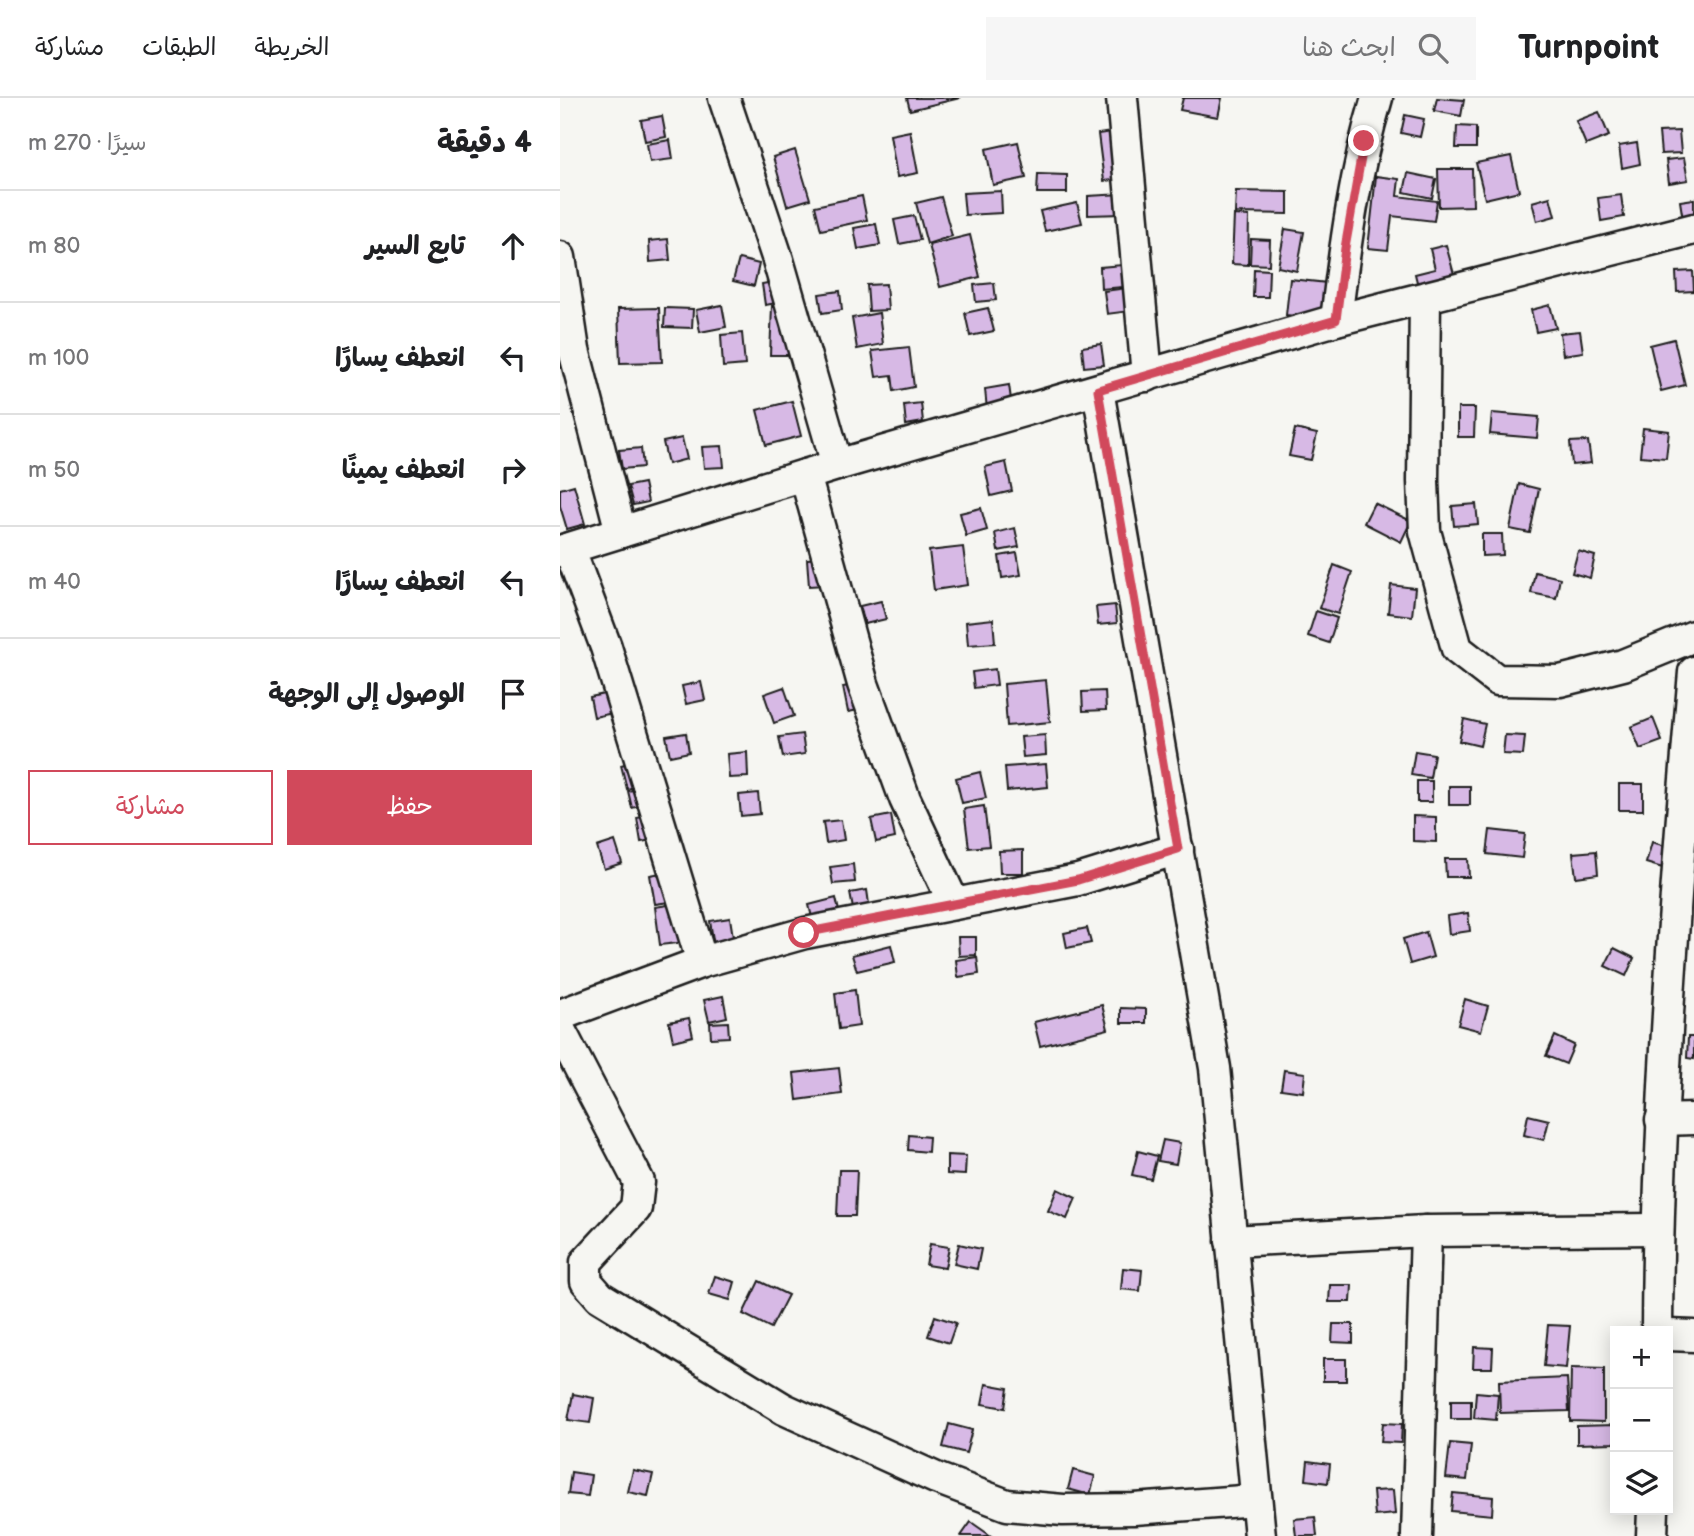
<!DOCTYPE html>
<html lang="ar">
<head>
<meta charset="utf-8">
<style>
  :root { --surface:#fff; --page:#f6f6f6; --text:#202124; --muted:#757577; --line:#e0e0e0; --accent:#d1495b }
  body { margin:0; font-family:"Balsamiq Sans","Playpen Sans Arabic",sans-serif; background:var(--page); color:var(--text); direction:rtl }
  .controls { position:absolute; right:21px; bottom:21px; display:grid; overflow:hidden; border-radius:0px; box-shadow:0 4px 18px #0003 }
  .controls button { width:63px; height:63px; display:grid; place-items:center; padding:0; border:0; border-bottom:2px solid var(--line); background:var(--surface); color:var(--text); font:35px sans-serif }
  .stop { position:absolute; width:21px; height:21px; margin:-16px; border:5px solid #d1495b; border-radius:50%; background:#fff }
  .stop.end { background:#d1495b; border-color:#fff; box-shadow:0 2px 7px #0008 }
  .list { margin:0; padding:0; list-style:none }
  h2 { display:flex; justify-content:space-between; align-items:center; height:91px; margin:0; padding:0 28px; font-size:30px }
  h2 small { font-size:23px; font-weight:400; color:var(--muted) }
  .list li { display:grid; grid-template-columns:46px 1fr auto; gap:21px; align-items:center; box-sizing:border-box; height:112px; padding:0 28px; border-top:2px solid var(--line) }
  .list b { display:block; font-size:26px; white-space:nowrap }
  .list em { font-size:23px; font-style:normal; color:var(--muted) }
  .actions { display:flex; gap:14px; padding:21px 28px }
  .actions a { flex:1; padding:16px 0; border:2px solid var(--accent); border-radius:0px; text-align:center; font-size:24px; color:var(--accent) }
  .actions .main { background:var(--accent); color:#fff }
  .icon { flex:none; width:38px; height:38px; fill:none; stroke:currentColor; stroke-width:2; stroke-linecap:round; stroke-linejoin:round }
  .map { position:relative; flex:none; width:1134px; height:1438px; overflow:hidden; direction:ltr }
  header { display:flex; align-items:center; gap:42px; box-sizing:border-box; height:98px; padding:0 35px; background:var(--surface); border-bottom:2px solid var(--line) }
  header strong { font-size:33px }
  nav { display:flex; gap:38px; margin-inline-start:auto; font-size:24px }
  .search { width:490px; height:63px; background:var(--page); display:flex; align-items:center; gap:18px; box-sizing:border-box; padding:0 24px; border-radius:0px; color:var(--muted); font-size:26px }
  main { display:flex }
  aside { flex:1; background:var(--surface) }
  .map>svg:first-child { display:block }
</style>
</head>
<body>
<header>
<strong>Turnpoint</strong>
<div class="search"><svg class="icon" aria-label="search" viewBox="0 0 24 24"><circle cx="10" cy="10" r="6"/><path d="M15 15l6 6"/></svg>ابحث هنا</div>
<nav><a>الخريطة</a><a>الطبقات</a><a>مشاركة</a></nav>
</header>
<main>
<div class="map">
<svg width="1134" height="1438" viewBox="0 0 1134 1438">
  <rect width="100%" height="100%" fill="#f6f6f2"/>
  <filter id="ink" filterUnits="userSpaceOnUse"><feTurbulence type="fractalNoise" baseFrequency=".0143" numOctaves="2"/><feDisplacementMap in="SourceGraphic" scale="14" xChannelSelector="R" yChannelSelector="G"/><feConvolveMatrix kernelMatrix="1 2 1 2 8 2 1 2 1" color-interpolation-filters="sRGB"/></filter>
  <g filter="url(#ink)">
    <g fill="#d7b9e5" stroke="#1c1c1c" stroke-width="2">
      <path d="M347,0H400L350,12Z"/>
      <path d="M623,0H662L658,19L620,12Z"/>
      <path d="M877,0L904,2L901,18L874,13Z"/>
      <path d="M1039,14L1049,38L1026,47L1016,23Z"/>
      <path d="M845,17L864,21L860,39L841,35Z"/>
      <path d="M102,18L106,39L85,43L81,22Z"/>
      <path d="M897,28L916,29V50H896Z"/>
      <path d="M350,33L358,75L337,79L330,37Z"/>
      <path d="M558,33L564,81L544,83L538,36Z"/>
      <path d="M1119,33L1121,55L1101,56L1099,34Z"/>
      <path d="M110,42L113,61L90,64L87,46Z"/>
      <path d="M458,44L466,80L433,87L426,51Z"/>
      <path d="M1077,45L1080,66L1062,70L1059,48Z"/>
      <path d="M235,52L250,101L227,108L213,59Z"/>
      <path d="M951,58L959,93L925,101L916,65Z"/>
      <path d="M1124,60L1128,82L1109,85L1106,62Z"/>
      <path d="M878,71H912L913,108L879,109Z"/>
      <path d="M848,75L876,81L872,100L844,94Z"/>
      <path d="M478,76L507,77V95H477Z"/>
      <path d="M816,78L839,81L837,98L877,103L874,123L832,118L828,152L808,150Z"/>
      <path d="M441,93L442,115L405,117L403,95Z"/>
      <path d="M676,93L728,94V116L675,115Z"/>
      <path d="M562,96L563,116L528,117V98Z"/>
      <path d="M1061,97L1064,119L1041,123L1038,100Z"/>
      <path d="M302,98L307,122L261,132L255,108Z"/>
      <path d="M381,99L392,138L367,146L356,105Z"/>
      <path d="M990,99L995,118L977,123L972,104Z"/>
      <path d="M1134,101V120L1123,122L1120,103Z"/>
      <path d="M517,105L522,125L485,133L480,113Z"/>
      <path d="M674,117L689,118L688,167L672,166Z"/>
      <path d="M354,118L360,142L339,146L334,122Z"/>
      <path d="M316,126L320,147L298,151L294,130Z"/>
      <path d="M725,131L744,134L737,173L718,169Z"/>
      <path d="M410,137L420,179L380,189L369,147Z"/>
      <path d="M108,141L110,162L90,164L89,143Z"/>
      <path d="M691,141L710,142L709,167L690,166Z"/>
      <path d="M886,147L897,187L860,196L855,176L875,171L870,151Z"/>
      <path d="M179,161L199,166L194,188L173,183Z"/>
      <path d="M562,167L563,189L541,191L540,169Z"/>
      <path d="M694,171L709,172L708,199H693Z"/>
      <path d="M1133,173L1134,193L1117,194L1116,174Z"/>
      <path d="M730,181L767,185L763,221L726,217Z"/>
      <path d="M224,182L228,203L205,207L202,186Z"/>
      <path d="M434,185L436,202L416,204L414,187Z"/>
      <path d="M326,186L328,212L309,213L307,187Z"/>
      <path d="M567,190L570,213L547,216L544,193Z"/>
      <path d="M280,193L282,212L262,215L259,196Z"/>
      <path d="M162,207L166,229L140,234L136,212Z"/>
      <path d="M990,207L996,230L976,234L971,212Z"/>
      <path d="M212,208L231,209L230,257H210Z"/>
      <path d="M99,210L102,264L60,265L58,211Z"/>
      <path d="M105,210L133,211L132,230L104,229Z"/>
      <path d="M428,210L434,233L410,238L405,215Z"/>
      <path d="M319,215L323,246L297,251L292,220Z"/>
      <path d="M1020,233L1023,254L1003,257L1000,235Z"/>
      <path d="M182,235L185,267L163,269L161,237Z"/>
      <path d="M1114,241L1125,287L1101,293L1090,247Z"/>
      <path d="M541,246L544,267L524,269L522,249Z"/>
      <path d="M349,249L354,289L334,293L332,277L316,279L312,253Z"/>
      <path d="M449,287L452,309L427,312L425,291Z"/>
      <path d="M232,303L241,338L206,347L197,312Z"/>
      <path d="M361,305L363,324L346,327L344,307Z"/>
      <path d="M898,310H915L914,339H898Z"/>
      <path d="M932,315L979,319L977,340L930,336Z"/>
      <path d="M1083,330L1109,333L1106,360L1080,358Z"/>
      <path d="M735,331L757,336L751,362L729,358Z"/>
      <path d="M122,340L127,361L108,366L103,344Z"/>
      <path d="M1028,343L1031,365L1012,367L1010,344Z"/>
      <path d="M162,348L164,369L144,370L142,349Z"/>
      <path d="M81,350L83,369L62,371L59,352Z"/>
      <path d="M446,364L452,393L431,398L425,369Z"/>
      <path d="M84,385L88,404L73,407L68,388Z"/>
      <path d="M959,386L979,391L970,435L950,431Z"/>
      <path d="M14,387L25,426L7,431L0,408V391Z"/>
      <path d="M814,405L851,423L841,444L804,425Z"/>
      <path d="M916,406L918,426L894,428L892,408Z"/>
      <path d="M421,410L427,432L406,438L400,415Z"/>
      <path d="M455,430L459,449L438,453L435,435Z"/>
      <path d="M922,436H942L943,457L922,458Z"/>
      <path d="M403,449L408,487L374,492L369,453Z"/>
      <path d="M1018,453L1035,458L1030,480L1012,475Z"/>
      <path d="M457,455L461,477L442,480L439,458Z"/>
      <path d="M280,459L281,486L249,488L247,461Z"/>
      <path d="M774,467L792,474L778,516L759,510Z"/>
      <path d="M975,474L1000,480L996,500L971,495Z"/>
      <path d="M831,487L855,490L852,518L828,515Z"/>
      <path d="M321,503L326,521L305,526L300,508Z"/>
      <path d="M555,507L557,525L538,527L536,509Z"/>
      <path d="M756,513L777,520L769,545L748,538Z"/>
      <path d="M433,521L435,545L408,547L406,524Z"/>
      <path d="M435,571L437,587L414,590L412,574Z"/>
      <path d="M486,582L490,624L447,628L444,586Z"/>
      <path d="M141,584L145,602L126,606L122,588Z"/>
      <path d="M304,585L309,610L288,614L283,589Z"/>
      <path d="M224,589L234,618L214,625L204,596Z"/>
      <path d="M545,593L546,612L523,613L522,594Z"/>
      <path d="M49,595L53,615L34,619L30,599Z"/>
      <path d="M1093,620L1102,643L1080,651L1071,629Z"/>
      <path d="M904,621L925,626L920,648L899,643Z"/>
      <path d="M126,635L129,654L110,658L106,638Z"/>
      <path d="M242,636L245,656L223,659L219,639Z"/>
      <path d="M485,637L486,657L463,659L461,639Z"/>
      <path d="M945,637L965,638L963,657L943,656Z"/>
      <path d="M855,653L874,656L870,680L851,677Z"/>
      <path d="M187,654L188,679L169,680L167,656Z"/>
      <path d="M80,662L86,686L67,691L61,667Z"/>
      <path d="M486,666L488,689L447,693L445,669Z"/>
      <path d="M420,674L426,700L402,705L396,680Z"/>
      <rect x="857" y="683" width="15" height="21"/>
      <rect x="1059" y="686" width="24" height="26"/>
      <path d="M90,688L94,704L72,710L68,693Z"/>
      <rect x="889" y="688" width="21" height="19"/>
      <path d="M198,695L200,716L181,718L179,697Z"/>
      <path d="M424,708L429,748L409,750L404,711Z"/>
      <path d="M99,716L103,740L81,744L77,720Z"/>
      <path d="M331,717L335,740L316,744L311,721Z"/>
      <path d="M853,718L876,719V744L853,743Z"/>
      <path d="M281,722L284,742L266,745L263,724Z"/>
      <path d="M930,732L965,736L962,760L927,756Z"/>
      <path d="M55,743L62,765L44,771L37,749Z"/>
      <path d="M1092,744L1115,751L1109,772L1086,765Z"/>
      <path d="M463,752V775H440L439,753Z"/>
      <path d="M1036,753L1038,776L1016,779L1013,755Z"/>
      <path d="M885,761H908L909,779H886Z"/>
      <path d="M293,766L295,784L273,786L270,769Z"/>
      <path d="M112,773L116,803L95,806L90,777Z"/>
      <path d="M307,792L310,813L294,816L290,795Z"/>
      <path d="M276,800L281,822L254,828L249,807Z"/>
      <path d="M121,805L126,844L100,847L95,809Z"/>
      <path d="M908,815L910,833L889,836L887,818Z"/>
      <path d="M170,820L174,845L154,848L150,823Z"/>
      <path d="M527,830L531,845L507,850L504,835Z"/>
      <path d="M866,834L873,859L850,866L843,841Z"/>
      <path d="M398,839H416V857L399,858Z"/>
      <path d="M331,847L335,864L297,873L292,857Z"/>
      <path d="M1054,850L1074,860L1066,878L1045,868Z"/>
      <path d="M417,859L419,876L398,879L396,862Z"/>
      <path d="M295,892L299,928L279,931L275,895Z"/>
      <path d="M163,898L167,919L149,923L144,902Z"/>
      <path d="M905,901L928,908L921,933L898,927Z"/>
      <path d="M542,907L548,931L480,948L474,924Z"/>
      <path d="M561,910L586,911V925H561Z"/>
      <path d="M129,920L133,938L113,943L109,924Z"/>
      <path d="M168,924L169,939L151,940L150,925Z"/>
      <path d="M995,938L1014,947L1006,966L986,958Z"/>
      <path d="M1128,939H1134V961L1127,960Z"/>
      <path d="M279,970L282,996L237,1002L234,975Z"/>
      <path d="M724,972L745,975L743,994L721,991Z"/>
      <path d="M968,1017L989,1022L984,1042L964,1037Z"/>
      <path d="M349,1037L369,1039L368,1054L348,1052Z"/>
      <path d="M603,1042L620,1045L616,1066L598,1063Z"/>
      <path d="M578,1053L597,1058L591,1081L572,1077Z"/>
      <path d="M387,1057L406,1058L405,1077L387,1076Z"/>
      <path d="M279,1072H297L295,1118H277Z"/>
      <path d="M497,1091L516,1100L507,1121L488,1113Z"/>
      <path d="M370,1146L389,1149L385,1170L366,1167Z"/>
      <path d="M399,1146L421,1151L417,1171L394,1166Z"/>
      <path d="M563,1170L582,1172L580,1193L561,1191Z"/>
      <path d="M155,1178L175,1184L170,1202L149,1196Z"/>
      <path d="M199,1183L228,1197L211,1230L183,1216Z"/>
      <path d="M770,1187H792L791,1204H769Z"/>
      <path d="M375,1218L396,1225L389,1245L368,1238Z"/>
      <path d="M773,1226H793V1245L772,1244Z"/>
      <path d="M988,1227L1010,1228L1006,1270L984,1268Z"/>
      <path d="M914,1249L933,1250L932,1270H913Z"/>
      <rect x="763" y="1261" width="23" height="22"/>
      <path d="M1011,1270L1044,1271V1324L1010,1323Z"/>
      <path d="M1007,1280L1009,1313L940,1315L939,1283Z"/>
      <path d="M426,1286L448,1290L445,1310L422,1306Z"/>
      <path d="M916,1294L938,1296L936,1322L914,1320Z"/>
      <path d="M13,1296L34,1300L30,1325L8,1322Z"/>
      <rect x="891" y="1302" width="20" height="19"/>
      <path d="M823,1325L842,1326L841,1345L821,1344Z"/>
      <path d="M389,1326L412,1332L406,1355L383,1349Z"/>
      <path d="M1055,1327V1345L1017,1346V1328Z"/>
      <path d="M890,1345L911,1347L907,1382L886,1380Z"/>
      <path d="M748,1363L770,1366L768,1385L746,1382Z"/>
      <path d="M73,1372L93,1376L88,1398L68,1394Z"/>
      <path d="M513,1372L535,1378L530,1397L508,1391Z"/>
      <path d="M11,1374L31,1377L28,1398L8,1396Z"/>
      <path d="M833,1392L835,1416L815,1418L813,1393Z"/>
      <path d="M893,1395L933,1399L932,1417L891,1413Z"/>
      <path d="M755,1419L757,1438H736L734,1421Z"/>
      <path d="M411,1424L431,1438H401Z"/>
    </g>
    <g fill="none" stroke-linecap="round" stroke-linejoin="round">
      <defs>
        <g id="street">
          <path d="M164,0L218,162L277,367"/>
          <path d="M562,0L587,278"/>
          <path d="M0,159L14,252L61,434"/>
          <path d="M865,200L863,383L865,433L897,551L937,582L1000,583L1063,567L1134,538"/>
          <path d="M776,222C785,147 795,73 817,0"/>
          <path d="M538,292L655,970L700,1438"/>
          <path d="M245,377L303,586L345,701L394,806"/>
          <path d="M9,450L46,549L142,864"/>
          <path d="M0,453L277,367L776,222L1134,131"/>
          <path d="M0,917L142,864L245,835L518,782L618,751"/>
          <path d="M0,932L79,1084L76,1110L26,1164V1183L40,1199L224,1311L376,1380L447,1407L503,1412L574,1411L696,1402"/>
          <path d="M1101,1022L1134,1021"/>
          <path d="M671,1143L866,1133L1097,1131"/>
          <path d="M1097,1233C1098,1013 1115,794 1134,574"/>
          <path d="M1108,1237L1134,1238"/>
          <path d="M857,1438L866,1133"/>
          <path d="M1092,1438L1093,1412"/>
        </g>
      </defs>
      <use href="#street" stroke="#1c1c1c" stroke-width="35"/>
      <use href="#street" stroke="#f6f6f2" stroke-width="30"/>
    </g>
  </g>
  <g fill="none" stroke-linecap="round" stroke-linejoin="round" filter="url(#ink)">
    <path stroke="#d1495b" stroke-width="9" d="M244,835L518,782L618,751L538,292L776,222L785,150L804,43"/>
  </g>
</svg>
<div class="controls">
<button>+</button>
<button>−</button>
<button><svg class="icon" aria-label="layers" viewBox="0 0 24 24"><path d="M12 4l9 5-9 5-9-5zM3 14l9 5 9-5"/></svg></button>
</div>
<div class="stop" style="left:244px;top:835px"></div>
<div class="stop end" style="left:804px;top:43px"></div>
</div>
<aside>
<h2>4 دقيقة<small>سيرًا · 270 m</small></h2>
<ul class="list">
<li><svg class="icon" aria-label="ahead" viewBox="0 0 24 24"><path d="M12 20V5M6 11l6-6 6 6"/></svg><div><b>تابع السير</b></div><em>80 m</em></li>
<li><svg class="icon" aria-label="left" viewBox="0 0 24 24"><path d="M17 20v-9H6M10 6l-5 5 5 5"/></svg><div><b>انعطف يسارًا</b></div><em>100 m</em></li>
<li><svg class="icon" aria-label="right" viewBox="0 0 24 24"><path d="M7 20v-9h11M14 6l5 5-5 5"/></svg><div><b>انعطف يمينًا</b></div><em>50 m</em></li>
<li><svg class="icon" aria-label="left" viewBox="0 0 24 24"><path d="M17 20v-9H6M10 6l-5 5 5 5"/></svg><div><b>انعطف يسارًا</b></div><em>40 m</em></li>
<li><svg class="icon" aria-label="arrive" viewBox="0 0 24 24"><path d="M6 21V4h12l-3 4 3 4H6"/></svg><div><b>الوصول إلى الوجهة</b></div></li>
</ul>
<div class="actions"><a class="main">حفظ</a><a>مشاركة</a></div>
</aside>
</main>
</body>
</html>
